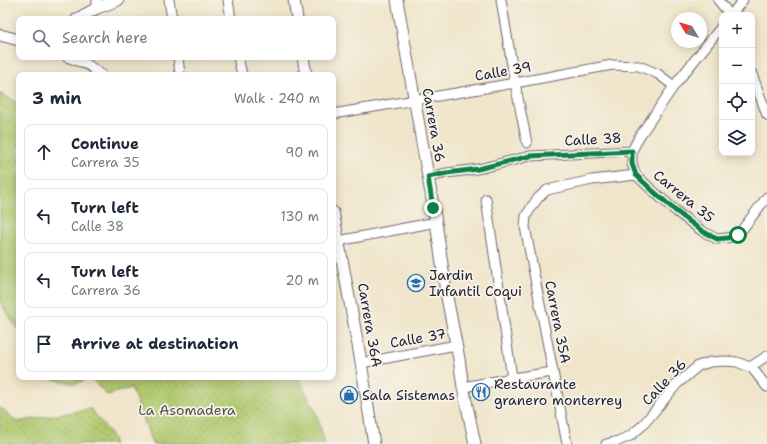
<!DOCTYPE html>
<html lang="en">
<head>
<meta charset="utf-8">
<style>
  :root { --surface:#fff; --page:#f2f2f3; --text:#1f2937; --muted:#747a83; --line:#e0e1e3 }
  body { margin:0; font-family:"Shantell Sans",sans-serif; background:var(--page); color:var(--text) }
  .controls { position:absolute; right:12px; top:12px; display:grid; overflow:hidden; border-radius:8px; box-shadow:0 2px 10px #0003 }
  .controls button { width:36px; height:36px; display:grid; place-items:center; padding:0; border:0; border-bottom:1px solid var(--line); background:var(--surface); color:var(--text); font:20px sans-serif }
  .compass { position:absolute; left:671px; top:12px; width:36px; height:36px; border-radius:50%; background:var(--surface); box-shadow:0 2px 10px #0003; rotate:308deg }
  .stop { position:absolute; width:12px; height:12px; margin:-9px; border:3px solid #0b8043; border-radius:50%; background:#fff }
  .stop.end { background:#0b8043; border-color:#fff; box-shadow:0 1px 4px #0008 }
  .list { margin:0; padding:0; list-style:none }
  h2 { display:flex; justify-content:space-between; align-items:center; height:52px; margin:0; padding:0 16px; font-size:17px }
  h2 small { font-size:13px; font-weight:400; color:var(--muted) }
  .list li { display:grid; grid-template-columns:26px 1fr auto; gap:12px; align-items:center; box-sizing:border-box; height:56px; margin:0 8px 8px; padding:0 8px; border:1px solid var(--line); border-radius:8px }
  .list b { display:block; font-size:15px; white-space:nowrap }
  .list p { margin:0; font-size:13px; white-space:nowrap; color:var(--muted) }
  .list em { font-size:13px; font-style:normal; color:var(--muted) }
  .icon { flex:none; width:22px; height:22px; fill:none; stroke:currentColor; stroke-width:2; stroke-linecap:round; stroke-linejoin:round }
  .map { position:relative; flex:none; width:767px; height:444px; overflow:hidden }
  .search { position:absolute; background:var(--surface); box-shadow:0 2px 10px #0003; left:16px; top:16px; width:320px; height:44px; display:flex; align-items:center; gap:10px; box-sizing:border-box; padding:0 14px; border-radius:8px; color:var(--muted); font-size:15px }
  .panel { position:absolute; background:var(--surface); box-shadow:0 2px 10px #0003; left:16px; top:72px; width:320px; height:308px; border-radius:8px }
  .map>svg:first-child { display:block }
</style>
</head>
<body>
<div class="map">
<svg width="767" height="444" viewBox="0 0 767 444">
  <defs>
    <pattern id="park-dots" width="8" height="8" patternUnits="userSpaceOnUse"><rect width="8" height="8" fill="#b0c96f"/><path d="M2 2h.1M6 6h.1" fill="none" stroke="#97ac61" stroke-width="1.8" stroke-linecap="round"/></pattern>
  </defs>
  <rect width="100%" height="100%" fill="#f7f3e8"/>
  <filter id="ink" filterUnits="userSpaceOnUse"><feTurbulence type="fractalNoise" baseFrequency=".025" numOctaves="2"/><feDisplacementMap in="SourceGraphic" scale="8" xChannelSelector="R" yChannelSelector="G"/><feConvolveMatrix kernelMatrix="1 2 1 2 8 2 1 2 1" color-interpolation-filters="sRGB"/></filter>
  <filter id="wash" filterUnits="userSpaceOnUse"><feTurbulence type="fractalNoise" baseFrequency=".012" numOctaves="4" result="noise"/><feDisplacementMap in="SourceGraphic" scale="16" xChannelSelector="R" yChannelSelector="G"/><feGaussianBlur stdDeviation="0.9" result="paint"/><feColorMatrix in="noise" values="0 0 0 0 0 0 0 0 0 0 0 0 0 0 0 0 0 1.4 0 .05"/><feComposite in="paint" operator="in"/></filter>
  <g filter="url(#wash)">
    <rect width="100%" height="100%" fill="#f0e5ca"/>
    <g fill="url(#park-dots)" stroke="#697655">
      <path d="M0,93L19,104V331L0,302Z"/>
      <path d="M50,377H298L316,412L325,444H152L143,417L131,388L107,395L90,377L75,384L49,378Z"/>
      <path d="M0,407L17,422L91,409L113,438L114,444H0Z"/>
    </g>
  </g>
  <g filter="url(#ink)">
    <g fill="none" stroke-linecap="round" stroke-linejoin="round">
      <defs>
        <g id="minor">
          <path d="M97,0V8"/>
          <path d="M169,0L172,19"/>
          <path d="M228,0L231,19"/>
          <path d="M501,0L515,83L527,143"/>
          <path d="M718,0L730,15"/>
          <path d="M731,15L743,0"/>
          <path d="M67,57L88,65L102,75"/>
          <path d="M178,57L180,75"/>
          <path d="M238,57L242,75"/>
          <path d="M752,74L767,115"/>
          <path d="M333,114L515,83L612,65L639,66L658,74L674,86"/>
          <path d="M632,151V164L636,175L653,191L677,212L702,231L717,239L727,238L738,235L767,197"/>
          <path d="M428,177L447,173L478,169L530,156L632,151L639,137L674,86L722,26"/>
          <path d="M486,199L512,378"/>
          <path d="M333,242L436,222"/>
          <path d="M361,363L456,345"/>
          <path d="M750,367L767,356"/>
          <path d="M463,387L512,378L553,372"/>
          <path d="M567,444L525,227L526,216L532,206L538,198L547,190L592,180L636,175"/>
          <path d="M606,444L618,441L630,436L642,426L677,384L698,366L710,362L724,361L737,362L752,368L767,387"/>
        </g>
        <g id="tertiary">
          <path d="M294,0L297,19"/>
          <path d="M397,0L436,222L446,292L459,359L463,387L475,444"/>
          <path d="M77,19L97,8L118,0"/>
          <path d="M0,35L19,40"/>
          <path d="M303,57L306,75"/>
          <path d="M333,212L360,356L374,444"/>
        </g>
      </defs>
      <use href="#minor" stroke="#6a666d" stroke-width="11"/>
      <use href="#tertiary" stroke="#6a666d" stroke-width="13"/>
      <use href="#minor" stroke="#fff" stroke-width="9"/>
      <use href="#tertiary" stroke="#fff" stroke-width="11"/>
    </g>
  </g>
  <g fill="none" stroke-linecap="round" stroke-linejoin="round" filter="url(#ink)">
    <path stroke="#0b8043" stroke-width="5" d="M433,208L428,177L447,173L478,169L530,156L632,151V164L636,175L653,191L677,212L702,231L717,239L727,238L738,235"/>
  </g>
  <defs>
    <symbol id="school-ring" viewBox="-11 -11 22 22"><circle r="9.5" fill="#f7f3e8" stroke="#1f6fb2" stroke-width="1.5"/><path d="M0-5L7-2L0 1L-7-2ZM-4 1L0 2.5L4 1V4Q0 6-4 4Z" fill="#1f6fb2"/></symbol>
    <symbol id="restaurant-ring" viewBox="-11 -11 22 22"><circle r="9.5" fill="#f7f3e8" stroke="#1f6fb2" stroke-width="1.5"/><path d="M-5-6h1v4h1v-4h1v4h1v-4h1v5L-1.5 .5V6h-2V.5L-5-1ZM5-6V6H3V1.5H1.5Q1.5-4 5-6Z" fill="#1f6fb2"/></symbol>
    <symbol id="shop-ring" viewBox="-11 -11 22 22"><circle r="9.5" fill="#f7f3e8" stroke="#1f6fb2" stroke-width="1.5"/><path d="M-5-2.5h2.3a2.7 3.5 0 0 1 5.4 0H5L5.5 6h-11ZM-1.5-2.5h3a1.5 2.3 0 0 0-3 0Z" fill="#1f6fb2"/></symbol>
  </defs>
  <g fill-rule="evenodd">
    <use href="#school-ring" x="406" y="273" width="20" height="20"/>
    <use href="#restaurant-ring" x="471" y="382" width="20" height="20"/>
    <use href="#shop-ring" x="339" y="385" width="20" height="20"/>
  </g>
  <g text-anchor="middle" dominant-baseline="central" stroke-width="3.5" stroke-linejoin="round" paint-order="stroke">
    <g font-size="14" fill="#22223b" stroke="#f7f3e8">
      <text transform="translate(503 71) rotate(-10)">Calle 39</text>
      <text transform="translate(434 125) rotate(80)">Carrera 36</text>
      <text transform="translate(593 139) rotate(-3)">Calle 38</text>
      <text transform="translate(684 196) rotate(39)">Carrera 35</text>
      <text transform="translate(558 322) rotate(79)">Carrera 35A</text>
      <text transform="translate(370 325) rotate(80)">Carrera 36A</text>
      <text transform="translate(418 338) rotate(-10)">Calle 37</text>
      <text transform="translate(664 382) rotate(-47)">Calle 36</text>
    </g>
    <g font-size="14" fill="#22223b" stroke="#f7f3e8" text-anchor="start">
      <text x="429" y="275">Jardin<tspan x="429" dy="16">Infantil Coqui</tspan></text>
      <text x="494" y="384">Restaurante<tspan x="494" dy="16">granero monterrey</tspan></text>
      <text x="362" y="395">Sala Sistemas</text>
    </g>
    <g font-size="14" fill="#4d544b" stroke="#f7f3e8">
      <text x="187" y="410">La Asomadera</text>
    </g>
  </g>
</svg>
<div class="controls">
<button>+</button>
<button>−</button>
<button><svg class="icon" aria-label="locate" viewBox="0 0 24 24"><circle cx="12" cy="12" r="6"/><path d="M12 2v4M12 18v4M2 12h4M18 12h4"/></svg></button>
<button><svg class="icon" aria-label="layers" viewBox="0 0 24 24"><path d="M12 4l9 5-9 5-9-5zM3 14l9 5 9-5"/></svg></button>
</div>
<svg class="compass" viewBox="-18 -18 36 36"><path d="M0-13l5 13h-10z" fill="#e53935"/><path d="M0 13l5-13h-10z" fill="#747a83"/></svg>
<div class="stop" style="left:738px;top:235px"></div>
<div class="stop end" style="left:433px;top:208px"></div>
<div class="search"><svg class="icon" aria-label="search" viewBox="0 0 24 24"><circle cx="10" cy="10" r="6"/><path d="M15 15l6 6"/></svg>Search here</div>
<section class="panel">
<h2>3 min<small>Walk · 240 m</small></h2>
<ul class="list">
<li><svg class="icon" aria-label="ahead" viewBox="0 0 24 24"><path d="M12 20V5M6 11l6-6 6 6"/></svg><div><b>Continue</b><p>Carrera 35</p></div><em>90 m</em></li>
<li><svg class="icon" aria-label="left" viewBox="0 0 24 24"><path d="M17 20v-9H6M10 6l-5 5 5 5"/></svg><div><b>Turn left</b><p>Calle 38</p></div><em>130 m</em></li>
<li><svg class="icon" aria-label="left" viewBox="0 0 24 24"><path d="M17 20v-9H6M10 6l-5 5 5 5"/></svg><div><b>Turn left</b><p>Carrera 36</p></div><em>20 m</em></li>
<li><svg class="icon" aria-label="arrive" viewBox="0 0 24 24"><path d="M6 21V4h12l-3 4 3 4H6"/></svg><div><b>Arrive at destination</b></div></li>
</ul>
</section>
</div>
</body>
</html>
